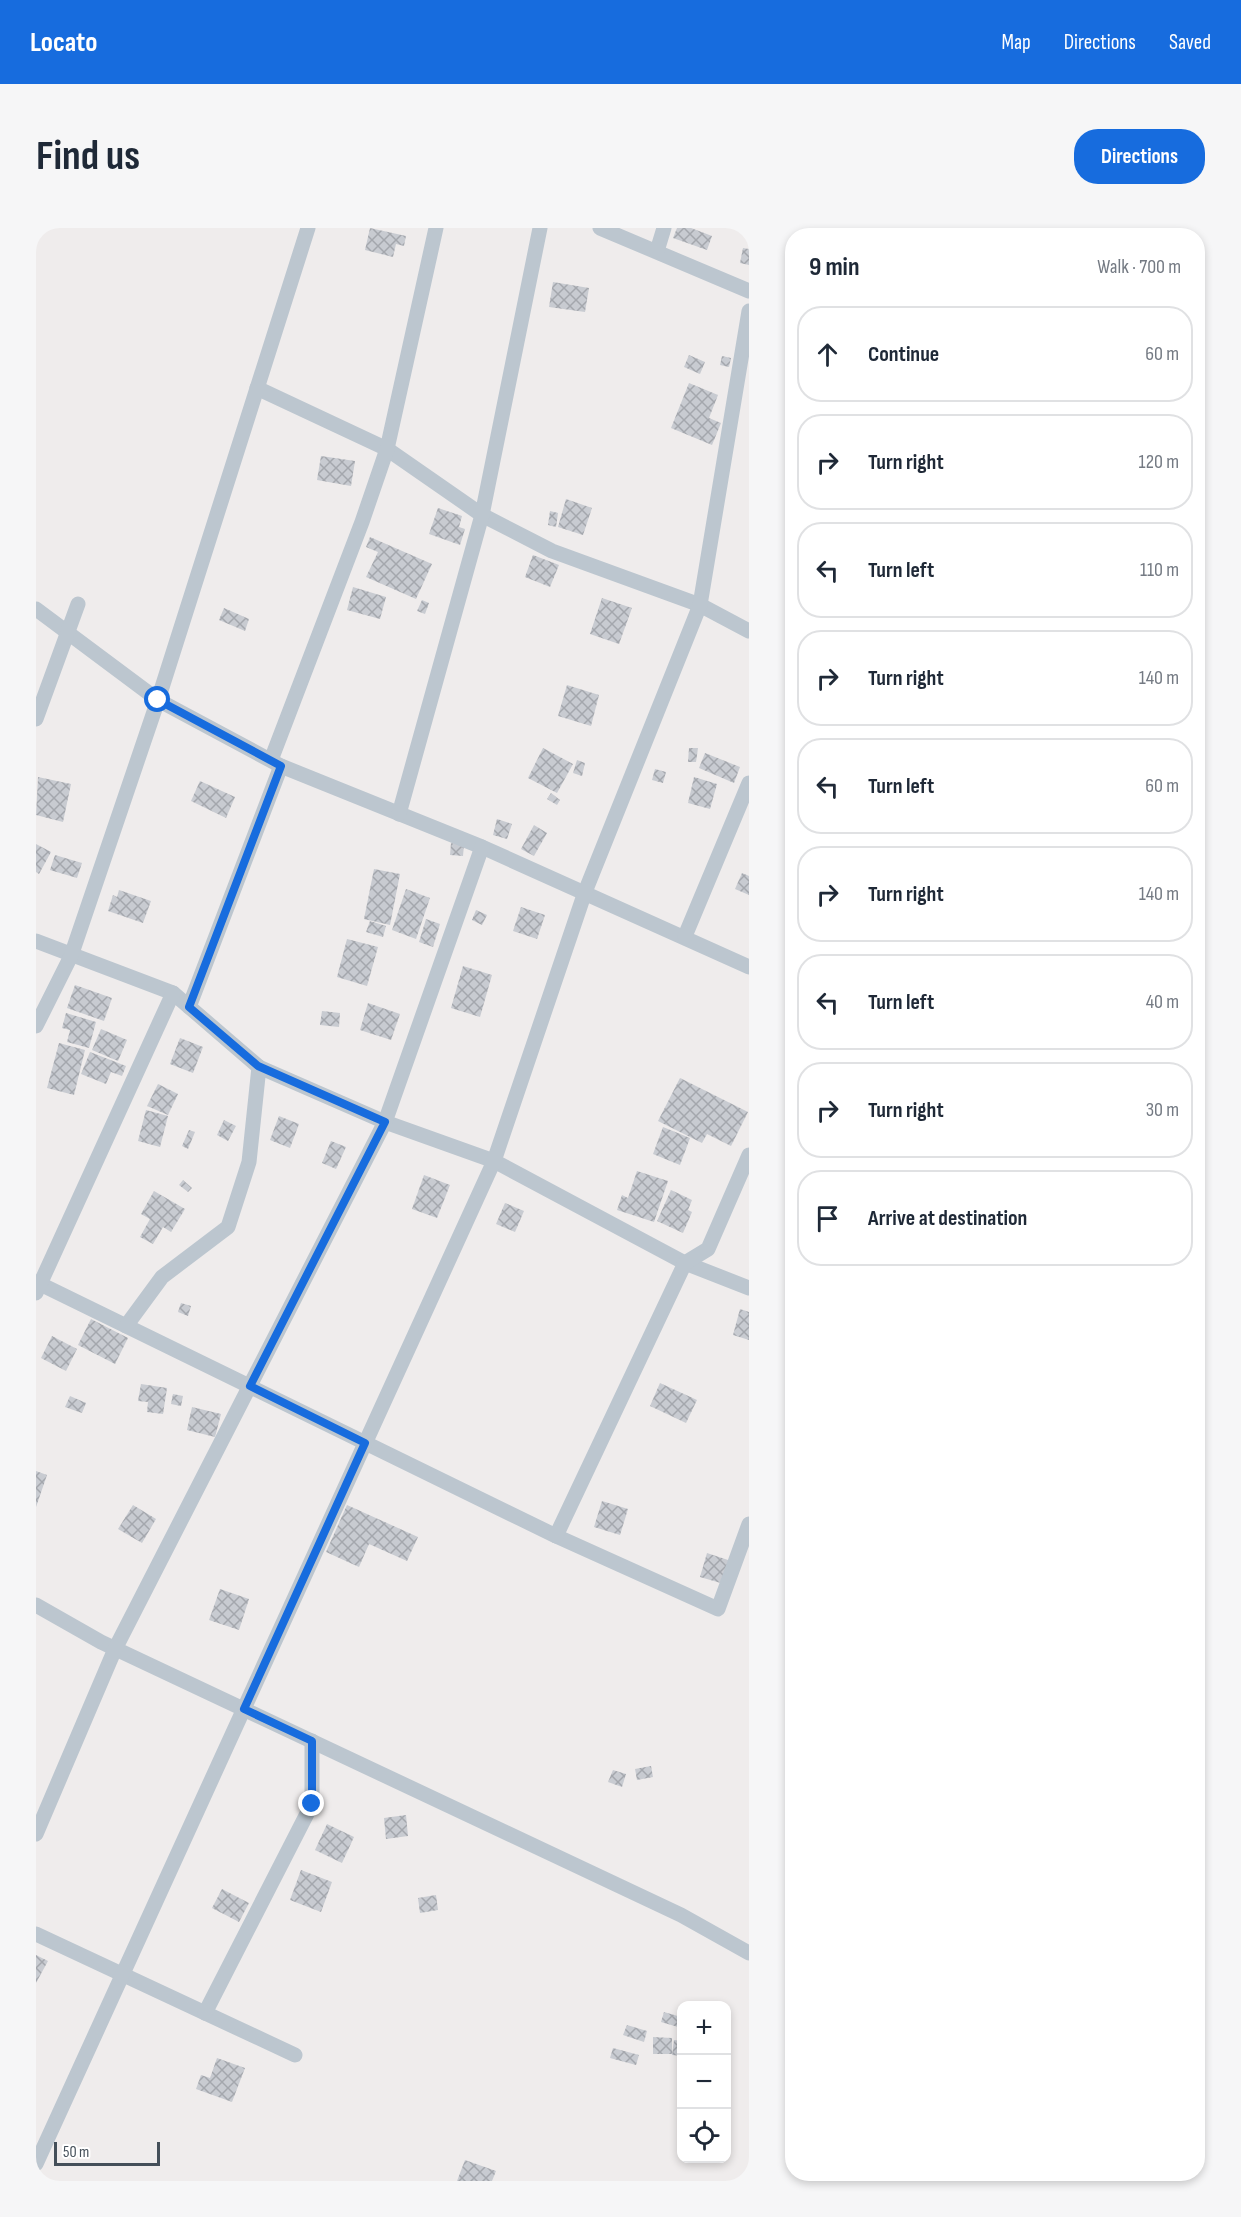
<!DOCTYPE html>
<html lang="en">
<head>
<meta charset="utf-8">
<style>
  :root { --surface:#fff; --page:#f6f6f7; --text:#1f2937; --muted:#747a83; --line:#e0e1e3; --accent:#176cde }
  body { margin:0; font-family:"Sofia Sans Condensed",sans-serif; background:var(--page); color:var(--text) }
  .controls { position:absolute; right:18px; bottom:18px; display:grid; overflow:hidden; border-radius:12px; box-shadow:0 3px 9px #0003 }
  .controls button { width:54px; height:54px; display:grid; place-items:center; padding:0; border:0; border-bottom:2px solid var(--line); background:var(--surface); color:var(--text); font:30px sans-serif }
  .scale { position:absolute; left:18px; bottom:15px; width:106px; box-sizing:border-box; padding-left:6px; border:3px solid #444f59; border-top:0; font-size:16px; line-height:21px; white-space:nowrap; color:#444f59; -webkit-text-stroke:4px #fff; paint-order:stroke }
  .stop { position:absolute; width:18px; height:18px; margin:-14px; border:4px solid #176cde; border-radius:50%; background:#fff }
  .stop.end { background:#176cde; border-color:#fff; box-shadow:0 2px 6px #0008 }
  .list { margin:0; padding:0; list-style:none }
  h2 { display:flex; justify-content:space-between; align-items:center; height:78px; margin:0; padding:0 24px; font-size:26px }
  h2 small { font-size:20px; font-weight:400; color:var(--muted) }
  .list li { display:grid; grid-template-columns:39px 1fr auto; gap:18px; align-items:center; box-sizing:border-box; height:96px; margin:0 12px 12px; padding:0 12px; border:2px solid var(--line); border-radius:24px }
  .list b { display:block; font-size:22px; white-space:nowrap }
  .list em { font-size:20px; font-style:normal; color:var(--muted) }
  .icon { flex:none; width:33px; height:33px; fill:none; stroke:currentColor; stroke-width:2; stroke-linecap:round; stroke-linejoin:round }
  .map { position:relative; flex:none; width:713px; height:1953px; overflow:hidden; border-radius:24px }
  header { display:flex; align-items:center; gap:36px; box-sizing:border-box; height:84px; padding:0 30px; background:var(--accent); color:#fff }
  header strong { font-size:28px }
  nav { display:flex; gap:33px; margin-inline-start:auto; font-size:21px }
  .intro { display:flex; align-items:center; justify-content:space-between; box-sizing:border-box; height:144px; padding:0 36px }
  h1 { margin:0; font-size:42px }
  .button { padding:15px 27px; border-radius:24px; background:var(--accent); color:#fff; font-size:21px; font-weight:700 }
  main { display:flex; gap:36px; padding:0 36px }
  aside { flex:1; background:var(--surface); border-radius:24px; box-shadow:0 3px 9px #0003 }
  .map>svg:first-child { display:block }
</style>
</head>
<body>
<header>
<strong>Locato</strong>
<nav><a>Map</a><a>Directions</a><a>Saved</a></nav>
</header>
<div class="intro"><h1>Find us</h1><a class="button">Directions</a></div>
<main>
<div class="map">
<svg width="713" height="1953" viewBox="0 0 713 1953">
  <defs>
    <pattern id="building-cross-hatch" width="8" height="8" patternUnits="userSpaceOnUse" patternTransform="scale(1.5)"><rect width="8" height="8" fill="#c8cbd1"/><path d="M0 0l8 8M0 8l8-8" fill="none" stroke="#a4a7ad"/></pattern>
  </defs>
  <rect width="100%" height="100%" fill="#efecec"/>
  <g fill="url(#building-cross-hatch)">
    <path d="M334,0L370,8L368,18L360,16L357,29L329,22Z"/>
    <path d="M641,0H655L676,8L671,22L637,10Z"/>
    <path d="M707,20L713,21V37L704,35Z"/>
    <path d="M517,54L553,60L549,84L513,79Z"/>
    <path d="M653,127L669,134L664,146L648,139Z"/>
    <path d="M686,128L695,130L693,139L684,137Z"/>
    <path d="M653,155L682,167L673,190L685,195L676,217L635,200Z"/>
    <path d="M285,228L319,233L315,258L281,252Z"/>
    <path d="M530,271L556,280L547,307L522,299Z"/>
    <path d="M402,280L426,288L423,299L429,301L424,317L393,306Z"/>
    <path d="M514,283L522,285L520,299L512,297Z"/>
    <path d="M334,309L396,336L380,371L330,349L342,324L330,319Z"/>
    <path d="M497,327L523,337L514,359L489,349Z"/>
    <path d="M317,359L350,369L344,391L311,382Z"/>
    <path d="M566,370L596,380L583,416L554,406Z"/>
    <path d="M386,372L393,375L389,386L381,383Z"/>
    <path d="M188,380L213,391L209,403L183,392Z"/>
    <path d="M531,457L563,467L555,498L522,488Z"/>
    <path d="M507,520L537,536L521,565L492,550Z"/>
    <path d="M653,520H662L660,534H652Z"/>
    <path d="M669,525L704,539L698,555L663,540Z"/>
    <path d="M541,532L549,535L546,548L537,545Z"/>
    <path d="M619,541L630,544L627,555L616,552Z"/>
    <path d="M2,549L35,556L27,594L0,587Z"/>
    <path d="M658,549L681,556L674,581L652,575Z"/>
    <path d="M164,553L199,569L190,590L155,573Z"/>
    <path d="M515,565L524,572L521,577L511,571Z"/>
    <path d="M461,591L476,596L471,611L457,607Z"/>
    <path d="M498,597L511,605L498,628L485,621Z"/>
    <path d="M415,615L428,617L427,628L414,627Z"/>
    <path d="M0,616L15,624L3,646L0,644Z"/>
    <path d="M19,627L46,635L41,650L14,642Z"/>
    <path d="M338,641L364,646L354,697L328,691Z"/>
    <path d="M706,645L713,648V667L699,661Z"/>
    <path d="M370,661L394,670L380,711L356,702Z"/>
    <path d="M83,662L115,673L107,695L72,683L77,667L81,669Z"/>
    <path d="M485,679L509,687L501,711L477,703Z"/>
    <path d="M440,682L451,687L446,697L436,692Z"/>
    <path d="M390,691L404,696L397,719L383,714Z"/>
    <path d="M334,693L350,698L347,709L330,704Z"/>
    <path d="M311,711L342,719L331,758L301,749Z"/>
    <path d="M427,738L456,747L444,789L415,780Z"/>
    <path d="M39,757L76,770L68,793L31,780Z"/>
    <path d="M332,775L364,786L355,812L324,802Z"/>
    <path d="M286,783L304,785L303,799L284,797Z"/>
    <path d="M30,785L60,794L53,820L31,814L34,802L26,800Z"/>
    <path d="M65,801L91,812L82,833L56,822Z"/>
    <path d="M144,810L167,819L157,845L134,836Z"/>
    <path d="M23,815L49,822L38,867L11,860Z"/>
    <path d="M54,824L90,838L86,848L75,844L70,856L45,846Z"/>
    <path d="M644,850L712,884L695,918L671,906L666,915L622,893Z"/>
    <path d="M122,856L142,866L132,887L111,878Z"/>
    <path d="M110,882L132,888L124,919L102,913Z"/>
    <path d="M243,888L263,896L254,920L234,912Z"/>
    <path d="M188,892L200,898L192,913L181,907Z"/>
    <path d="M627,899L654,910L644,937L617,926Z"/>
    <path d="M153,902L159,904L152,921L146,918Z"/>
    <path d="M295,913L310,919L300,941L286,935Z"/>
    <path d="M601,943L632,953L618,994L581,982L586,967L592,970Z"/>
    <path d="M388,947L414,957L401,990L376,981Z"/>
    <path d="M147,952L156,960L152,964L143,957Z"/>
    <path d="M635,962L656,972L652,982L656,984L647,1005L621,993Z"/>
    <path d="M118,963L149,981L135,1004L127,999L117,1016L104,1009L114,991L105,986Z"/>
    <path d="M469,975L488,983L479,1004L460,996Z"/>
    <path d="M145,1075L155,1078L152,1088L142,1084Z"/>
    <path d="M704,1081L713,1084V1112L697,1107Z"/>
    <path d="M55,1091L92,1110L79,1136L42,1117Z"/>
    <path d="M16,1108L41,1121L30,1143L5,1130Z"/>
    <path d="M624,1155L661,1172L650,1195L614,1178Z"/>
    <path d="M105,1156L131,1160L127,1186L111,1184L112,1174L102,1173Z"/>
    <path d="M137,1166L147,1168L145,1178L135,1176Z"/>
    <path d="M34,1168L50,1175L46,1185L29,1179Z"/>
    <path d="M156,1179L185,1186L179,1209L151,1202Z"/>
    <path d="M0,1243L11,1247L0,1279Z"/>
    <path d="M566,1273L592,1281L584,1307L558,1299Z"/>
    <path d="M97,1277L120,1291L106,1315L82,1301Z"/>
    <path d="M311,1277L382,1309L371,1333L333,1316L323,1339L290,1324Z"/>
    <path d="M671,1325L695,1333L688,1356L664,1349Z"/>
    <path d="M184,1361L213,1371L203,1402L173,1392Z"/>
    <path d="M615,1538L617,1549L601,1552L599,1541Z"/>
    <path d="M577,1542L590,1546L586,1559L572,1554Z"/>
    <path d="M370,1587L372,1608L350,1611L348,1590Z"/>
    <path d="M291,1596L318,1609L306,1635L279,1622Z"/>
    <path d="M265,1642L296,1654L285,1684L254,1672Z"/>
    <path d="M186,1661L213,1675L203,1694L176,1680Z"/>
    <path d="M400,1667L402,1682L384,1685L382,1670Z"/>
    <path d="M0,1727L12,1733L0,1755Z"/>
    <path d="M628,1784L645,1789L642,1799L625,1794Z"/>
    <path d="M591,1797L611,1803L608,1814L587,1807Z"/>
    <path d="M617,1809L636,1810V1826H617Z"/>
    <path d="M638,1812L646,1813V1828L636,1827Z"/>
    <path d="M577,1820L603,1827L600,1837L574,1830Z"/>
    <path d="M181,1830L209,1840L196,1874L160,1861L165,1847L174,1850Z"/>
    <path d="M429,1932L460,1943L456,1953H421Z"/>
  </g>
  <g fill="none" stroke-linecap="round" stroke-linejoin="round">
    <g stroke="#bcc6cf" stroke-width="15">
      <path d="M564,0L713,63"/>
      <path d="M621,23L628,0"/>
      <path d="M221,160L351,221L446,287L516,323L664,377L713,403"/>
      <path d="M0,381L122,472L245,538L446,619L713,739"/>
      <path d="M0,491L42,376"/>
      <path d="M235,532L326,294L351,221L400,0"/>
      <path d="M363,586L446,287L504,0"/>
      <path d="M649,708L713,555"/>
      <path d="M0,713L137,765L223,839L349,894L458,933L649,1035L713,1060"/>
      <path d="M153,779L245,538"/>
      <path d="M0,798L35,728L122,472L272,0"/>
      <path d="M0,1054L520,1308L682,1381L713,1296"/>
      <path d="M0,1065L137,765"/>
      <path d="M90,1098L126,1049L192,999L213,934L223,839"/>
      <path d="M520,1308L649,1035L672,1021L713,927"/>
      <path d="M0,1377L65,1414L645,1687L713,1725"/>
      <path d="M0,1606L79,1421L349,894L446,619"/>
      <path d="M0,1706L259,1827"/>
      <path d="M169,1785L276,1576V1513"/>
      <path d="M0,1936L458,933L549,664L664,377L713,83"/>
    </g>
  </g>
  <g fill="none" stroke-linecap="round" stroke-linejoin="round">
    <path stroke="#176cde" stroke-width="8" d="M122,472L245,538L153,779L222,838L349,894L214,1158L329,1215L208,1481L276,1513V1576"/>
  </g>
</svg>
<div class="controls">
<button>+</button>
<button>−</button>
<button><svg class="icon" aria-label="locate" viewBox="0 0 24 24"><circle cx="12" cy="12" r="6"/><path d="M12 2v4M12 18v4M2 12h4M18 12h4"/></svg></button>
</div>
<div class="scale">50 m</div>
<div class="stop" style="left:122px;top:472px"></div>
<div class="stop end" style="left:276px;top:1576px"></div>
</div>
<aside>
<h2>9 min<small>Walk · 700 m</small></h2>
<ul class="list">
<li><svg class="icon" aria-label="ahead" viewBox="0 0 24 24"><path d="M12 20V5M6 11l6-6 6 6"/></svg><div><b>Continue</b></div><em>60 m</em></li>
<li><svg class="icon" aria-label="right" viewBox="0 0 24 24"><path d="M7 20v-9h11M14 6l5 5-5 5"/></svg><div><b>Turn right</b></div><em>120 m</em></li>
<li><svg class="icon" aria-label="left" viewBox="0 0 24 24"><path d="M17 20v-9H6M10 6l-5 5 5 5"/></svg><div><b>Turn left</b></div><em>110 m</em></li>
<li><svg class="icon" aria-label="right" viewBox="0 0 24 24"><path d="M7 20v-9h11M14 6l5 5-5 5"/></svg><div><b>Turn right</b></div><em>140 m</em></li>
<li><svg class="icon" aria-label="left" viewBox="0 0 24 24"><path d="M17 20v-9H6M10 6l-5 5 5 5"/></svg><div><b>Turn left</b></div><em>60 m</em></li>
<li><svg class="icon" aria-label="right" viewBox="0 0 24 24"><path d="M7 20v-9h11M14 6l5 5-5 5"/></svg><div><b>Turn right</b></div><em>140 m</em></li>
<li><svg class="icon" aria-label="left" viewBox="0 0 24 24"><path d="M17 20v-9H6M10 6l-5 5 5 5"/></svg><div><b>Turn left</b></div><em>40 m</em></li>
<li><svg class="icon" aria-label="right" viewBox="0 0 24 24"><path d="M7 20v-9h11M14 6l5 5-5 5"/></svg><div><b>Turn right</b></div><em>30 m</em></li>
<li><svg class="icon" aria-label="arrive" viewBox="0 0 24 24"><path d="M6 21V4h12l-3 4 3 4H6"/></svg><div><b>Arrive at destination</b></div></li>
</ul>
</aside>
</main>
</body>
</html>
